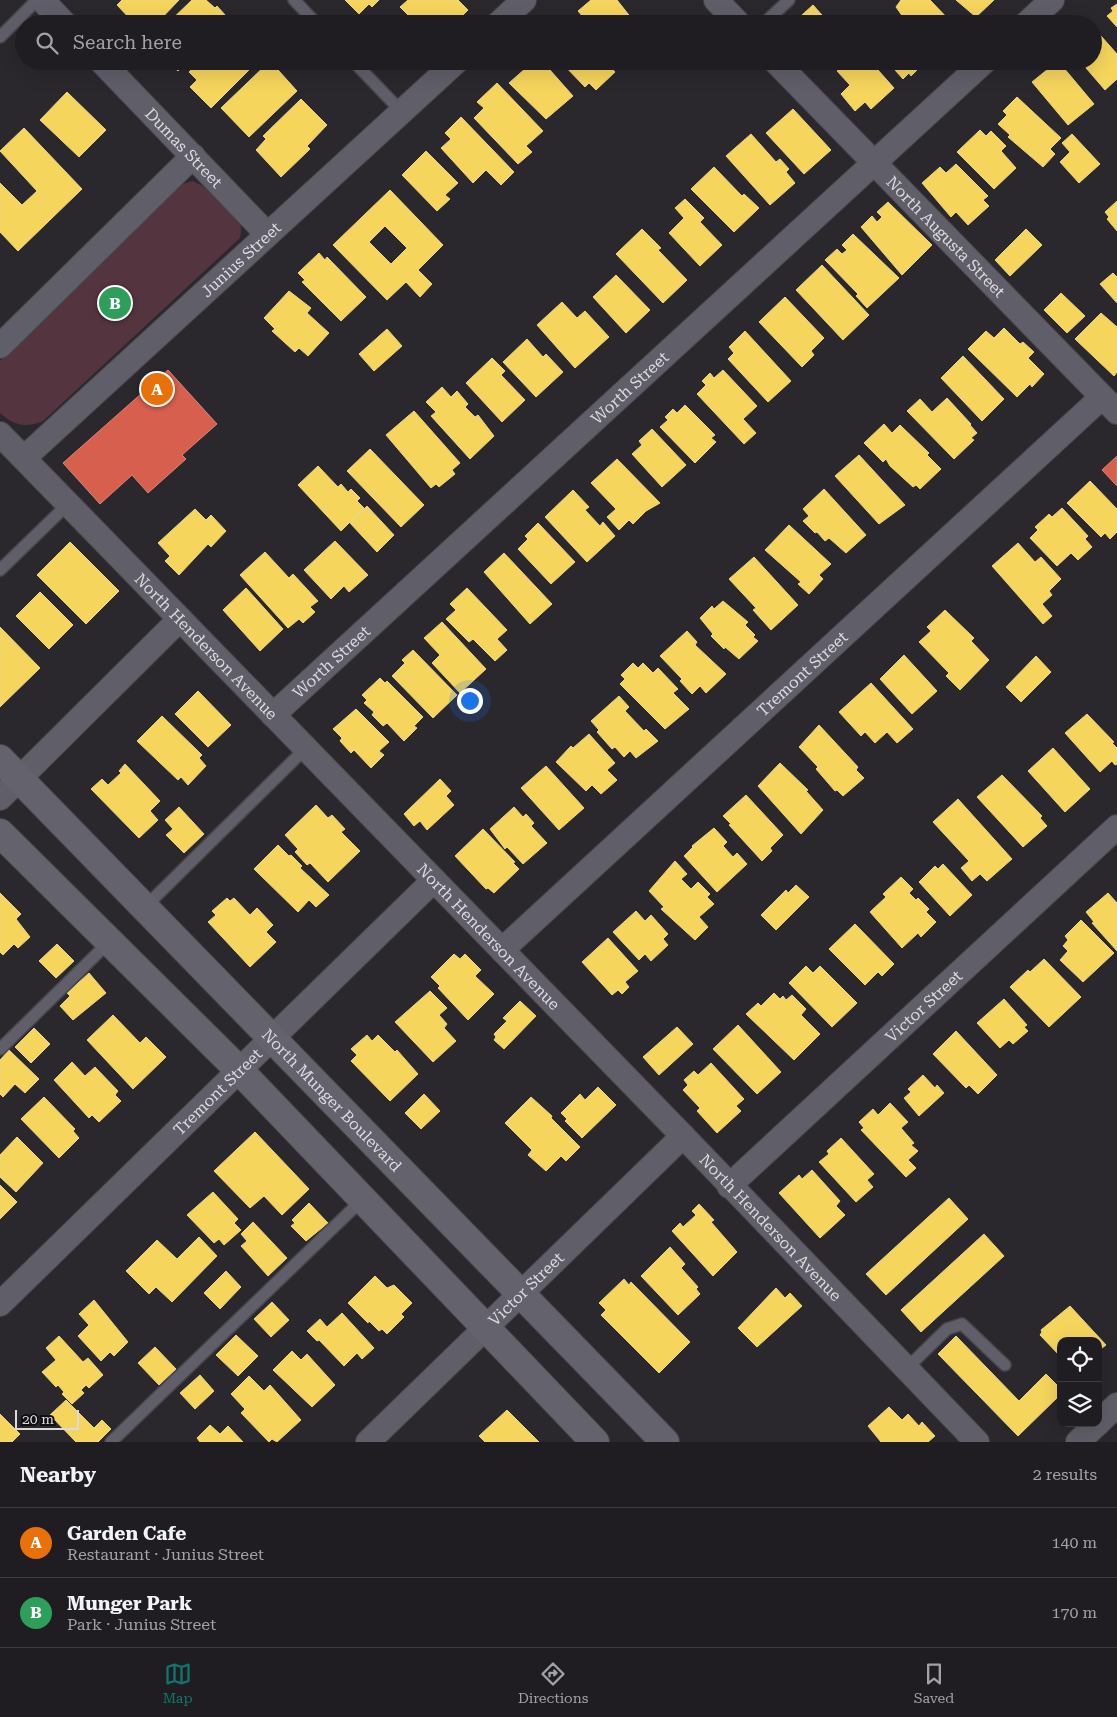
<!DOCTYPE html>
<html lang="en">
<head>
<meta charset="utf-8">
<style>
  :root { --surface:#201d22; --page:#28262a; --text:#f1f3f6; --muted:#a2a2a5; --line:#3d3b40; --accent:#0f766e }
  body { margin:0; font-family:"Roboto Serif",serif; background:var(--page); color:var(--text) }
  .controls { position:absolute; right:15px; bottom:15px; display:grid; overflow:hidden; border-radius:10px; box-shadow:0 5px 20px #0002 }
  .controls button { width:45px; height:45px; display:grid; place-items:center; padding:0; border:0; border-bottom:1px solid var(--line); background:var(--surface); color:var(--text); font:25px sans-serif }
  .scale { position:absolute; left:15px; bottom:12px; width:64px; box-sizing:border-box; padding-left:5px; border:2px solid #ddd9e0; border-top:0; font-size:14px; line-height:18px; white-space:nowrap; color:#ddd9e0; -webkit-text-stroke:4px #120f14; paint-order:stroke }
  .you { position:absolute; left:469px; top:700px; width:18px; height:18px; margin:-12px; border:4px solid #fff; border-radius:50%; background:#1a73e8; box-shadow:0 0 0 8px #1a73e833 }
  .badge { display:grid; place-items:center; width:32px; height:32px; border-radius:50%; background:var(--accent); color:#fff; font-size:16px; font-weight:700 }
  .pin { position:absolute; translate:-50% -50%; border:2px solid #fff; box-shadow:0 1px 5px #0006 }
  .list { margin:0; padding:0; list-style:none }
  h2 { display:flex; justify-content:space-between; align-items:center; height:65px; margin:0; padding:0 20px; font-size:21px }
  h2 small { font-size:16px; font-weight:400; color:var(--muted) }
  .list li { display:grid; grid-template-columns:32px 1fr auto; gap:15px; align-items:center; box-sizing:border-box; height:70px; padding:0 20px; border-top:1px solid var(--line) }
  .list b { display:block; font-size:19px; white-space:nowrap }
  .list p { margin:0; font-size:16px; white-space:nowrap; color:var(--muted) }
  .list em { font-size:16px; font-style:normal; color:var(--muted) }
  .icon { flex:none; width:28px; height:28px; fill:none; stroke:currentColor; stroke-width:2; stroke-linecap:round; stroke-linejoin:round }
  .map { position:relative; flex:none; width:1117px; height:1442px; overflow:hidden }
  .search { position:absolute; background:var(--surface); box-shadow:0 5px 20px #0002; left:15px; right:15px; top:15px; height:55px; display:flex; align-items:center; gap:12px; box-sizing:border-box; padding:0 18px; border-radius:28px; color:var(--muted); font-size:19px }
  .sheet { height:205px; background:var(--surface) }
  nav { display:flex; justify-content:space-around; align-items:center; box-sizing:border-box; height:70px; border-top:1px solid var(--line); background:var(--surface); font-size:14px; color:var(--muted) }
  nav a { display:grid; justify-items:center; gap:2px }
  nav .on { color:var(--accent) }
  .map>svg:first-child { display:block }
</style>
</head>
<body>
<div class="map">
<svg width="1117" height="1442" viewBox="0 0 1117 1442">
  <rect width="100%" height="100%" fill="#2a272d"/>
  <path fill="#54353f" d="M192,181C204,184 233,210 239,222C242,228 241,233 240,238L43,421C26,428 14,426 0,413V361L155,208L183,184Z"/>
  <g fill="#f6d55c" stroke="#eed684" fill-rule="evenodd">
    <path d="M122,0H179L156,24H131L133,22L117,5Z"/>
    <path d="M192,0H206L215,8L217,6L226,16L223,19L226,21L224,24H167Z"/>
    <path d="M345,0H379L372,7L369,4L359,14Z"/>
    <path d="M408,0H458L468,10L454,24H417L400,7Z"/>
    <path d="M591,0H617L636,24H589L578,11Z"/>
    <path d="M901,0H930L953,24H908L896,7Z"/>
    <path d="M956,0H994L976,17Z"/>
    <path d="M1117,4V27L1107,16L1113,11L1111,8Z"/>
    <path d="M813,5L830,24H792Z"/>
    <path d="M1093,27L1117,54V79L1105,90L1080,61H1093Z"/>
    <path d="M167,61H187L178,71Z"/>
    <path d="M200,61H258L211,108L190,87L197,80L189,72Z"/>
    <path d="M270,61L297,91L249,137L221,108Z"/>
    <path d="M534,61H542L573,96L546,119L509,83Z"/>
    <path d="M560,61H605L615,72L596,90L589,83L585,87Z"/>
    <path d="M837,61H870L894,88L871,109L865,102L855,111L841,94L850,85L837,71L840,69L835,63Z"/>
    <path d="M887,61H926L911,76L909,73L903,79Z"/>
    <path d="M1058,61L1094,104L1068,125L1032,82Z"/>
    <path d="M497,83L543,131L526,146L532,152L518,164L474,118L484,108L477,102Z"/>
    <path d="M67,92L106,130L79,157L40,120Z"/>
    <path d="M1017,97L1061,138L1050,149L1055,154L1043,167L1008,137L1010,135L998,124L1007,115L1003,111Z"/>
    <path d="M301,99L327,125L307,146L310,149L281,177L256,150L266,139L263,136Z"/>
    <path d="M793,109L831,150L804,174L766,133Z"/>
    <path d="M461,117L514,172L501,185L486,170L473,183L441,148L451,139L445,133Z"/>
    <path d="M24,128L82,189L18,251L0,232V183L22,205L37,191L0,151Z"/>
    <path d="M980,130L986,136L991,131L1006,146L1001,151L1016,168L994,189L957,152Z"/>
    <path d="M751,134L776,162L780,159L789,169L786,172L795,183L770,205L726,156Z"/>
    <path d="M1072,134L1100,164L1079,183L1060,162L1070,152L1062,143Z"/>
    <path d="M426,151L458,183L445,195L450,199L437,211L402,175Z"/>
    <path d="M956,164L988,196L983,200L989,206L968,225L956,212L951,217L922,183L940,167L946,173Z"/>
    <path d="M714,167L742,196L744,194L759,208L734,232L691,189Z"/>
    <path d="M390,190L443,245L418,270L432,284L420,297L406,282L387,300L333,245ZM385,226L407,248L391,264L369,242Z"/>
    <path d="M685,199L704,218L700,222L722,245L700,266L669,233L684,218L675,208Z"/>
    <path d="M1117,201V231L1107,219L1109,217L1105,212Z"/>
    <path d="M888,202L932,245L902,275L861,227L872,216L877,222L882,217L877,212Z"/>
    <path d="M642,229L661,248L658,250L687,280L663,303L616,254Z"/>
    <path d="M1026,229L1042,245L1010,276L995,260Z"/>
    <path d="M853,234L899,278L867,308L856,296L858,294L825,260L837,249L842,254L847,250L842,245Z"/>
    <path d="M319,253L325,260L327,257L366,297L341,321L302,282L305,280L298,273Z"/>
    <path d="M822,265L869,315L843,340L796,290Z"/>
    <path d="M1113,273L1117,277V303L1100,284Z"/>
    <path d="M616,275L650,310L626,333L593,297Z"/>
    <path d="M289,291L311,308L307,313L329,333L308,356L299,348L295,352L272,331L275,329L264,318Z"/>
    <path d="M1061,293L1085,316L1067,333L1044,310Z"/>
    <path d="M785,297L824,338L811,351L814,355L802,367L759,322Z"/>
    <path d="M562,302L577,318L585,311L609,337L575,368L537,325Z"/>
    <path d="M1101,313L1117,327V372L1114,376L1075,339Z"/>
    <path d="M1004,328L1020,344L1023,342L1034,352L1028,358L1044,374L1032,387L1030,384L1017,397L968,349L986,331L994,338Z"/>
    <path d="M387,329L402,346L374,371L359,354Z"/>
    <path d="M745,331L791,381L768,402L728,359L734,353L729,347Z"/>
    <path d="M527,339L543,357L546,354L563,372L536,397L503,362Z"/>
    <path d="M963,356L1004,399L982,421L941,378Z"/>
    <path d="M492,358L505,371L501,375L525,400L502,422L466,383Z"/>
    <path d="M723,370L757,406L743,419L756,433L744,444L697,394L706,385L702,381L710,373L714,378Z"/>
    <path d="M442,387L451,397L457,391L468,404L465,407L475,417L478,415L494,436L470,459L431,416L436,412L426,402Z"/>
    <path d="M947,398L971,424L970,425L977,433L971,438L974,440L954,459L907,411L920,399L932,412Z"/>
    <path d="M685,405L715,435L711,438L716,442L695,463L660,427L668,420L665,417L673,409L677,413Z"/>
    <path d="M414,411L460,463L452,470L455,474L439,487L436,484L431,488L386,435Z"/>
    <path d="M884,424L892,433L900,425L929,453L927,455L941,469L920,489L916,485L913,487L890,466L886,459L883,462L864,443Z"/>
    <path d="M652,429L686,465L662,487L632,454L642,445L639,441Z"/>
    <path d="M370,449L424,505L401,527L347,471Z"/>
    <path d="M859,455L905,505L879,524L835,476Z"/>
    <path d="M617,459L660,503L646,511L633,524L629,520L619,530L607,517L616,509L591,483Z"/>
    <path d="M318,466L338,487L341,484L348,492L351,489L360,498L357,501L364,508L341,531L298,485Z"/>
    <path d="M1090,481L1117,509V532L1110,539L1105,533L1101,537L1067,503Z"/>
    <path d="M824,489L866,535L846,553L829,538L825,541L817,532L815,533L803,521L809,516L803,509Z"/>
    <path d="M573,490L589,507L585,510L600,526L603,522L615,536L587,562L545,517Z"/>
    <path d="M367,506L394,535L377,552L350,523Z"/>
    <path d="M1062,508L1088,536L1085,539L1092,547L1078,560L1071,553L1057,566L1030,538L1038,530L1035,527L1049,514L1052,517Z"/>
    <path d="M195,509L206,520L211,515L226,531L211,547L208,544L179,575L165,561L170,556L158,543Z"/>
    <path d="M538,523L575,562L551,584L518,549L528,539L525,536Z"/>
    <path d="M789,525L831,564L819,575L823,579L809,594L798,584L801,582L765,550Z"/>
    <path d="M335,541L368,575L349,592L344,586L331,599L304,570Z"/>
    <path d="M70,542L119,591L86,624L37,575Z"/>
    <path d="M1018,543L1035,562L1041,557L1061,579L1049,591L1052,595L1042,604L1052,616L1043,624L992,566Z"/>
    <path d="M265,552L289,578L293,574L318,601L310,607L315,612L303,623L299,619L288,628L240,575Z"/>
    <path d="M504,553L552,604L530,624L484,572Z"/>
    <path d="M754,557L798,605L771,630L753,610L756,608L729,579Z"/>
    <path d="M246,588L283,629L260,651L223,610Z"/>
    <path d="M467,588L507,630L497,639L507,650L495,661L473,639L469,642L446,619L456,610L450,604Z"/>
    <path d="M40,592L73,625L49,649L16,616Z"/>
    <path d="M723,601L748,622L745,625L755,635L753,637L758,641L739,659L725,647L724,649L711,636L713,634L700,618L712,606L714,609Z"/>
    <path d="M945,610L974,638L971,641L989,660L960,690L946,676L949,673L919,642L931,631L927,627Z"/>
    <path d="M442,622L486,669L460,693L432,663L440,655L424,638Z"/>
    <path d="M0,627L40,668L0,707Z"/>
    <path d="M687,631L697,642L695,645L726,674L706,693L700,686L692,694L680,681L682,679L660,656Z"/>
    <path d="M413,650L457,695L433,718L392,676L405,663L402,660Z"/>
    <path d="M904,655L937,691L912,714L880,679Z"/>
    <path d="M1036,656L1051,672L1021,702L1006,687Z"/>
    <path d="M633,663L638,668L643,663L653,673L658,668L678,689L673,693L689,709L665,729L620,684L625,679L621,675Z"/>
    <path d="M380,678L385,683L387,681L423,717L414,726L417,728L404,741L387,723L383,726L372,715L374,712L364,703L367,700L362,695Z"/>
    <path d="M871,683L913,729L897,743L887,732L875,743L865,732L861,736L839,712Z"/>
    <path d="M198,691L231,725L208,747L175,714Z"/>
    <path d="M619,696L629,707L625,711L644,731L646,729L658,741L636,758L630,751L624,757L615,747L612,749L597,732L599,730L591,721Z"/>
    <path d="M356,709L389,742L379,751L384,755L371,768L354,750L351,753L340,741L342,738L333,729Z"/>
    <path d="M1087,714L1114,742L1112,743L1117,748V764L1115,765L1112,761L1100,772L1065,733Z"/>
    <path d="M162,716L202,755L199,758L206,766L188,785L181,777L178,780L137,741Z"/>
    <path d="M819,725L858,767L856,770L864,778L843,796L837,790L835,791L816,769L818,767L799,747Z"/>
    <path d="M589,734L615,763L607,770L617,780L601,794L592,785L586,791L556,762L571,746L573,748Z"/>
    <path d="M1053,748L1090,789L1065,812L1028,771Z"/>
    <path d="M780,763L808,790L806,791L823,810L801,834L758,786Z"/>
    <path d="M125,764L160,801L150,811L158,820L139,838L91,789L102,779L108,785L121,773L119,771Z"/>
    <path d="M546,766L584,808L559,830L521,788Z"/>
    <path d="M1002,775L1042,816L1040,818L1047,826L1023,847L977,797Z"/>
    <path d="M440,779L451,791L446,796L454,805L427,830L420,821L414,826L404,814Z"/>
    <path d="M746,795L783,835L770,848L772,851L762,861L729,825L731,824L723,816Z"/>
    <path d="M958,799L1012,859L987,881L980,874L972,881L961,868L969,861L933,822Z"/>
    <path d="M316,805L328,818L332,815L345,829L341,832L360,851L328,882L310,863L307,865L295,852L298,849L285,835Z"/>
    <path d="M179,807L204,834L184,853L166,835L173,829L165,820Z"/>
    <path d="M514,807L523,817L526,814L534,823L531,826L547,843L523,864L507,847L505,849L490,829Z"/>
    <path d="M714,828L727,842L723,846L733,857L737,853L747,864L717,892L684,856L693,847L692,846Z"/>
    <path d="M483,829L515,862L513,863L519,869L494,893L488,888L486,889L455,856Z"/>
    <path d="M278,845L289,856L291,855L302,866L300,868L329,895L316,907L309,900L298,912L254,869Z"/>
    <path d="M675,861L687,874L681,879L691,889L698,882L710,894L707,897L714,904L699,917L708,927L695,940L661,909L664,907L649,891Z"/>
    <path d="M943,864L972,895L950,916L919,882L935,866L938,869Z"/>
    <path d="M901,877L913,889L909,893L916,900L918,898L929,909L926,912L936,922L921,937L918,933L902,948L870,912L886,897L883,894Z"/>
    <path d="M796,885L809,897L776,930L761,915L786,890L788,893Z"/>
    <path d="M0,893L21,914L16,919L30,937L18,948L14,944L3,955L0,952Z"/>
    <path d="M1108,893L1117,903V951L1092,923L1094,922L1086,912Z"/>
    <path d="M227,898L230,901L234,898L250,915L257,908L273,925L266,932L276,942L250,967L208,922L216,915L212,911Z"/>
    <path d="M636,911L645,921L651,915L668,934L663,939L668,945L651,961L645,954L639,960L613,932Z"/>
    <path d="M1081,920L1114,953L1083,982L1060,960L1068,951L1063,946L1068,940L1065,936Z"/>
    <path d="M855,924L894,964L882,976L878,972L865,985L829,949Z"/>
    <path d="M608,938L638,971L625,982L629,987L622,994L618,990L612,995L582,962Z"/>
    <path d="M57,944L74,961L56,978L39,961Z"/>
    <path d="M454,954L460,959L465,954L481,970L475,976L494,994L468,1020L438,988L440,986L431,977Z"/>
    <path d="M1044,959L1081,997L1049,1027L1010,987L1028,970L1030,972Z"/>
    <path d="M806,966L813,973L820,966L857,1003L832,1027L789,983Z"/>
    <path d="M89,973L106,993L73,1020L60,1006L70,996L67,993Z"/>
    <path d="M430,991L447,1008L439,1015L447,1024L444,1028L456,1041L433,1062L395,1022Z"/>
    <path d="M774,993L780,999L783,996L786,1000L792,995L806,1009L801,1015L820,1034L794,1060L746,1014L758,1003L761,1006Z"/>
    <path d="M1004,999L1027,1025L1024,1027L1028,1031L1013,1044L1009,1040L1000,1048L977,1023Z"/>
    <path d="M520,1001L536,1016L504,1049L494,1040L496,1037L494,1034L507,1021L503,1018Z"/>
    <path d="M113,1015L140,1043L146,1037L166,1057L133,1089L87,1040Z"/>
    <path d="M738,1025L781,1072L757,1094L713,1049Z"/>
    <path d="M677,1027L693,1044L659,1075L643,1057Z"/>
    <path d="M34,1028L50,1044L31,1063L15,1047Z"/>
    <path d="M956,1031L997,1075L978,1094L969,1085L966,1088L933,1054Z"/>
    <path d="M367,1035L372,1041L378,1035L395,1052L397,1050L418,1074L390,1101L351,1061L357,1055L351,1049Z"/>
    <path d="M9,1050L39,1079L25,1093L15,1084L3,1097L0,1094V1060Z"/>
    <path d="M72,1062L85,1076L95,1067L118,1091L115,1095L121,1101L99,1122L92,1115L89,1118L54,1080Z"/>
    <path d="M711,1063L744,1099L736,1106L741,1111L717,1133L697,1111L700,1108L683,1090L688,1085L684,1080L694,1071L698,1075Z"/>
    <path d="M923,1075L935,1088L937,1085L944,1093L919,1116L904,1098L911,1092L908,1089Z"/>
    <path d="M598,1087L616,1105L582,1138L565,1121L567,1119L561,1113L580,1094L585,1100Z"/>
    <path d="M424,1094L440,1111L421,1129L405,1113Z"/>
    <path d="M44,1097L75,1129L73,1131L79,1138L59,1158L21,1119Z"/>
    <path d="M531,1097L552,1116L551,1118L580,1147L566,1161L561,1156L546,1171L528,1155L532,1150L505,1123Z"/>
    <path d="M890,1103L908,1122L901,1128L914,1143L911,1145L918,1151L908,1160L916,1168L906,1177L861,1130L864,1128L859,1122L873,1109L878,1115Z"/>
    <path d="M255,1132L309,1189L282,1215L264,1196L250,1208L214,1171Z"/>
    <path d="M17,1137L43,1163L16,1192L0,1177V1155Z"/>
    <path d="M841,1138L874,1174L867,1180L873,1187L856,1202L819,1162L829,1154L827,1151Z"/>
    <path d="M812,1170L840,1201L836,1206L845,1215L820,1238L779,1193L799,1175L802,1179Z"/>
    <path d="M0,1185L17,1202L0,1219Z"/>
    <path d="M213,1192L238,1219L234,1223L241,1230L224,1245L219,1239L214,1243L187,1215Z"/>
    <path d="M949,1198L968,1219L886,1295L866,1274Z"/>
    <path d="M309,1203L328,1223L306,1241L291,1226L295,1223L292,1220Z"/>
    <path d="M699,1204L714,1220L711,1222L737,1252L713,1276L672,1231L680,1223L683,1227L696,1215L692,1211Z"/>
    <path d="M253,1222L287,1258L268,1276L241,1246L247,1241L241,1234Z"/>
    <path d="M984,1234L1004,1256L921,1332L901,1310Z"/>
    <path d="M199,1237L217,1256L172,1302L156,1287L149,1294L126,1271L157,1240L177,1259Z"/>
    <path d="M670,1247L685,1264L681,1268L698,1287L696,1289L700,1294L678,1315L641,1276Z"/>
    <path d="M226,1271L241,1287L220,1309L204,1293Z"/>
    <path d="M375,1276L387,1288L394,1285L412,1303L401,1314L404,1317L387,1334L382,1329L379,1331L369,1321L368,1323L348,1303Z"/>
    <path d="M624,1279L629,1285L631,1282L690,1342L659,1373L601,1315L606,1310L599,1303Z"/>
    <path d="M776,1288L785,1298L790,1293L802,1306L757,1347L738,1328Z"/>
    <path d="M94,1300L128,1342L114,1356L110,1352L101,1361L78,1336L89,1325L79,1314Z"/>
    <path d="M272,1302L289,1320L271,1337L254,1319Z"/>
    <path d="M1070,1306L1106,1345L1098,1351V1341H1061V1357L1040,1335L1042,1332L1041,1330Z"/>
    <path d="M342,1313L374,1348L362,1359L357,1353L344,1366L319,1340L317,1341L307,1331L320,1319L327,1327Z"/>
    <path d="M236,1335L258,1356L238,1376L216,1355Z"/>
    <path d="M59,1336L83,1362L88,1358L103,1375L89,1388L86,1385L81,1390L84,1393L72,1404L62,1394L64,1392L58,1385L56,1387L42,1372L56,1360L46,1348Z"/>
    <path d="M956,1336L1019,1401L1046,1374L1061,1389V1394L1018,1436L938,1354Z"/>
    <path d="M155,1347L176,1369L159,1385L138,1363Z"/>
    <path d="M292,1351L301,1360L307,1354L335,1385L312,1407L273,1370Z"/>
    <path d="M200,1375L214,1391L195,1409L180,1393Z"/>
    <path d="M249,1376L264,1391L270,1385L301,1420L277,1442L272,1439L269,1442L241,1413L245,1409L231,1394Z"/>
    <path d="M66,1400L94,1428L102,1420L111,1429L98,1442H76L50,1415Z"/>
    <path d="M889,1407L902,1420L908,1414L919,1426L922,1422L935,1436L928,1442H881L868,1426Z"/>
    <path d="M507,1410L539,1442H485L479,1436Z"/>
    <path d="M0,1414L20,1434L12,1442H0Z"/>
    <path d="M210,1425L220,1434L228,1426L243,1442H200L197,1438Z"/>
  </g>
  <g fill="#d6604d" stroke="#d88479">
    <path d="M168,370L217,424L182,455L186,459L148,493L132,475L100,504L63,463Z"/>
    <path d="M1117,456V486L1102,470Z"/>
  </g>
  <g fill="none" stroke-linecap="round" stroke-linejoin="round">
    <defs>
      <g id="lane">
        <path d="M294,0L317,24"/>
        <path d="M763,24L789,0"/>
        <path d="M0,37L37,0"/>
        <path d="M353,61L402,112"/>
        <path d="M0,570L68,504"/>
        <path d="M145,907L306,748"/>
        <path d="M0,1049L109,942"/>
        <path d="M906,1369L947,1329L962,1324L1005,1365"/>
        <path d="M111,1442L363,1199"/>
      </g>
      <g id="street">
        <path d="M42,0L65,24"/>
        <path d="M716,0L739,24"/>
        <path d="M498,24L524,0"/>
        <path d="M1026,24L1052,0"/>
        <path id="s1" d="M101,61L267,234"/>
        <path id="s2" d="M775,61L1117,412"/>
        <path d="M0,346L193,156"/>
        <path id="s3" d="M0,434L683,1136L977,1442"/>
        <path id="s4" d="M24,458L457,61"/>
        <path id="s5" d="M273,715L985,61"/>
        <path d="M0,798L180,619"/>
        <path id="s6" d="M502,950L1101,398"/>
        <path id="s7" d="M729,1186L1117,827"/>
        <path id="s8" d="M0,1304L434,880"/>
        <path d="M1098,1423L1117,1405"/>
        <path id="s9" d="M368,1442L683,1136"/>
        <path d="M1078,1442L1098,1423"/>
      </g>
      <g id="secondary">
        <path id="s10" d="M0,759L665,1442"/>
        <path d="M0,833L239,1070L595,1442"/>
      </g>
    </defs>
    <use href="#lane" stroke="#474449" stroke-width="14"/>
    <use href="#street" stroke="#474449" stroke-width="26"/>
    <use href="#secondary" stroke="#474449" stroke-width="30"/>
    <use href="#lane" stroke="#605e69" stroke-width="11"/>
    <use href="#street" stroke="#605e69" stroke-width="24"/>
    <use href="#secondary" stroke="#63626d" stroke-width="28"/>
  </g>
  <g text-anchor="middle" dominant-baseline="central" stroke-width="5" stroke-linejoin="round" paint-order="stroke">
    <g font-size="16" fill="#ddd9e0" stroke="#120f14">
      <text stroke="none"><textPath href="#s1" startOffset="120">Dumas Street</textPath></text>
      <text stroke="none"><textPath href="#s2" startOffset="245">North Augusta Street</textPath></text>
      <text stroke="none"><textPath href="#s4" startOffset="294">Junius Street</textPath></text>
      <text stroke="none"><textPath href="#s5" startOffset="484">Worth Street</textPath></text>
      <text stroke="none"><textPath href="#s3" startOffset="296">North Henderson Avenue</textPath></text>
      <text stroke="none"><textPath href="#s5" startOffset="79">Worth Street</textPath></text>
      <text stroke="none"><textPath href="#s6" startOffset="408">Tremont Street</textPath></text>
      <text stroke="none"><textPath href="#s3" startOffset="701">North Henderson Avenue</textPath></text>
      <text stroke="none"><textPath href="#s7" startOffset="265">Victor Street</textPath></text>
      <text stroke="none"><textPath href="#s8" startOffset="304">Tremont Street</textPath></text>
      <text stroke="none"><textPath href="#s10" startOffset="476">North Munger Boulevard</textPath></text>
      <text stroke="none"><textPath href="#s3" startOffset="1106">North Henderson Avenue</textPath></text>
      <text stroke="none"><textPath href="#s9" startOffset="220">Victor Street</textPath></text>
    </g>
  </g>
</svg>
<div class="controls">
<button><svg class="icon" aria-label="locate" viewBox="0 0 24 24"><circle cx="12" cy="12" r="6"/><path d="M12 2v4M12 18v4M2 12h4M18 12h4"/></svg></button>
<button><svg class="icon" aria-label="layers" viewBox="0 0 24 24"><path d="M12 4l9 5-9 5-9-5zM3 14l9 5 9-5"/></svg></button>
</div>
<div class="scale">20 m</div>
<div class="you"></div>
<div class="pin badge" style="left:157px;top:389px;background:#e8710a">A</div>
<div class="pin badge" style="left:115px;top:303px;background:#2e9e5b">B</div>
<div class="search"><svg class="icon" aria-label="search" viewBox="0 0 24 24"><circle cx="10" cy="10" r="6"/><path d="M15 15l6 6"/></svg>Search here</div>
</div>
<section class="sheet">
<h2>Nearby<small>2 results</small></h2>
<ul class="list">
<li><span class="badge" style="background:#e8710a">A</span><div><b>Garden Cafe</b><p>Restaurant · Junius Street</p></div><em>140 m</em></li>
<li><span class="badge" style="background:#2e9e5b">B</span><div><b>Munger Park</b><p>Park · Junius Street</p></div><em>170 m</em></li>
</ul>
</section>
<nav>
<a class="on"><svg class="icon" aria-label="map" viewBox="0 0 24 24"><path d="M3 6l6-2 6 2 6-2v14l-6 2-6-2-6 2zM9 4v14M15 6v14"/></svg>Map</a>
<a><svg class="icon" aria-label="directions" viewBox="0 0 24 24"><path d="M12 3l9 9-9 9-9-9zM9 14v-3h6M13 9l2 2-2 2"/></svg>Directions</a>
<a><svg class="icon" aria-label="saved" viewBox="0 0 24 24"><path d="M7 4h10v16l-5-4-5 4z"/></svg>Saved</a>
</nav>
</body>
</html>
